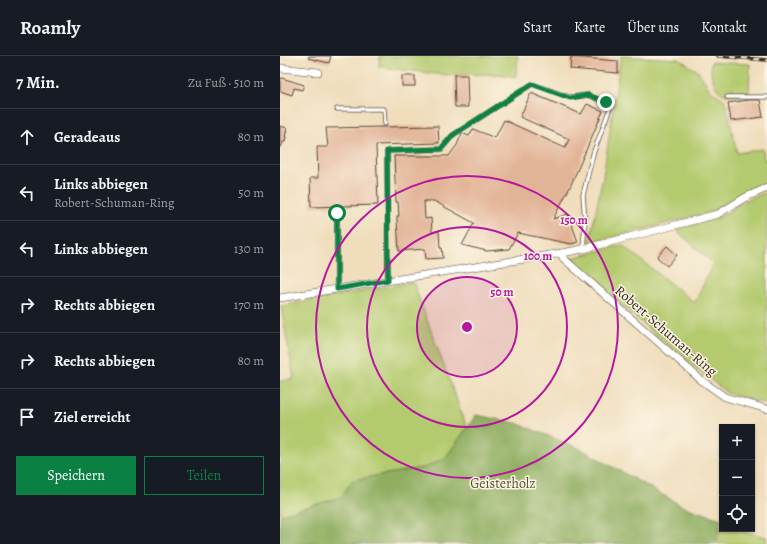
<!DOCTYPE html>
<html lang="de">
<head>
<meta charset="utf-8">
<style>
  :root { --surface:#171b24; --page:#242831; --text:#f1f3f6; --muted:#9ea1a6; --line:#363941; --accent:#0b8043 }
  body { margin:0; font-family:Alegreya,serif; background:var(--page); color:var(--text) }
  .controls { position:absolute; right:12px; bottom:12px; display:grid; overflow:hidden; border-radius:0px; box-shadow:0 1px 3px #0004 }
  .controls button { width:36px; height:36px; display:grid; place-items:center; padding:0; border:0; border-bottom:1px solid var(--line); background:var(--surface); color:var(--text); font:20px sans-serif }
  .stop { position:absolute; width:12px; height:12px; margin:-9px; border:3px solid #0b8043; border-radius:50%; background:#fff }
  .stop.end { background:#0b8043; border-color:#fff; box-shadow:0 1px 4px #0008 }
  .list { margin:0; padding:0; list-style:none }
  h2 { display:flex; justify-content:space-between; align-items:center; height:52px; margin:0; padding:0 16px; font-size:17px }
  h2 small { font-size:13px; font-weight:400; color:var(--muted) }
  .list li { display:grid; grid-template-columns:26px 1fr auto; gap:12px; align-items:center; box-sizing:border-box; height:56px; padding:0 16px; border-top:1px solid var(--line) }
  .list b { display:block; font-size:15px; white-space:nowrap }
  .list p { margin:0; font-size:13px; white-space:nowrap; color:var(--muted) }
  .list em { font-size:13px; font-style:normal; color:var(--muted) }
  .actions { display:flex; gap:8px; padding:12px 16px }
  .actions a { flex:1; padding:9px 0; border:1px solid var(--accent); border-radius:0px; text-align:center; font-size:14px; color:var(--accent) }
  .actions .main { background:var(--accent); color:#fff }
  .icon { flex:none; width:22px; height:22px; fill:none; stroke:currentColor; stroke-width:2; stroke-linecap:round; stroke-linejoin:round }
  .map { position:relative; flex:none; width:487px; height:488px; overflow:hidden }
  header { display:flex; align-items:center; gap:24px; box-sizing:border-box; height:56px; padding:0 20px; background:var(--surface); border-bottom:1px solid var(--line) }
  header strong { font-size:19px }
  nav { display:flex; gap:22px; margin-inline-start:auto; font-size:14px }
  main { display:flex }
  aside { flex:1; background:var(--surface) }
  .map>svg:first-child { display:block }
</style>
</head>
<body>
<header>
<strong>Roamly</strong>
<nav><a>Start</a><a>Karte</a><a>Über uns</a><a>Kontakt</a></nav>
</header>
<main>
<aside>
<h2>7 Min.<small>Zu Fuß · 510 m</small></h2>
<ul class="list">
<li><svg class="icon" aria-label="ahead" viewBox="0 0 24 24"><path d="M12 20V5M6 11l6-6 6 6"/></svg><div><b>Geradeaus</b></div><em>80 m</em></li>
<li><svg class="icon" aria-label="left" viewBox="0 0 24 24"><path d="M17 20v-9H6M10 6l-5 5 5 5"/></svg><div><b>Links abbiegen</b><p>Robert-Schuman-Ring</p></div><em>50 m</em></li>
<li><svg class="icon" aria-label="left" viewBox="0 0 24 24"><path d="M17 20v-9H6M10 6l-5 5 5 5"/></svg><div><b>Links abbiegen</b></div><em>130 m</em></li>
<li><svg class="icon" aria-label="right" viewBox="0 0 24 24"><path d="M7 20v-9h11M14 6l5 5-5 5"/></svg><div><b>Rechts abbiegen</b></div><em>170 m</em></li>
<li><svg class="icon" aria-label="right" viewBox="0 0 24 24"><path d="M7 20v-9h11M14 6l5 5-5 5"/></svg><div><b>Rechts abbiegen</b></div><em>80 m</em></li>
<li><svg class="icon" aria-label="arrive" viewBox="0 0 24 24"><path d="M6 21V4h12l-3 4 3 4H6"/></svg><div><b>Ziel erreicht</b></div></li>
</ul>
<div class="actions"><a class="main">Speichern</a><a>Teilen</a></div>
</aside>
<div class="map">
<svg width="487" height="488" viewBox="0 0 487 488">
  <rect width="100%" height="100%" fill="#fcf5e5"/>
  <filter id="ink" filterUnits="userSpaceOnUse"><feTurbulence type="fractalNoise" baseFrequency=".025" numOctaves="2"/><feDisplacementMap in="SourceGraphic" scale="8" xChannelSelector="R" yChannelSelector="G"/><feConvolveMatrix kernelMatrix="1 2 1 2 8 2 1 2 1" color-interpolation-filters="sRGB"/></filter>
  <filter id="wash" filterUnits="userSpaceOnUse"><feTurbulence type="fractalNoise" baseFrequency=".012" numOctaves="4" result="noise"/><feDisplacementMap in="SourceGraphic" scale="16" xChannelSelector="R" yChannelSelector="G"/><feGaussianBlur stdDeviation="0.9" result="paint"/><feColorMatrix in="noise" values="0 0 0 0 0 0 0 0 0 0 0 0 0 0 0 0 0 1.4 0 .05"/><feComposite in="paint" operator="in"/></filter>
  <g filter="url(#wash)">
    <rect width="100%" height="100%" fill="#efddbb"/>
    <g fill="#b4ca6e" stroke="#787a46">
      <path d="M100,0H238L236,21L219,18L167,19L99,11Z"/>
      <path d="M341,0L399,3L419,16L430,34L445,44L457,97L483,93L484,104H487V128L436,155L309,187L323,121Z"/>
      <path d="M431,6L470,8L469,39C462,39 453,41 446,39C433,35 430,18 431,6Z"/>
      <path d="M487,136V348L447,337L394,294L288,203L342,189L415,247L433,207L396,174L440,161L468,143Z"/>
      <path d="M133,226L187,372L166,401L147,411L73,424L61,441L0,459V325L14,323L1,250Z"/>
      <path d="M441,470L442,473C458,473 472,479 487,481V488H437Z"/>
    </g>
    <path fill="#8fae61" stroke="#656c40" d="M196,359L236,367L301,393L404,451L441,463L435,488H0V459L61,441L73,424L147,411L166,401Z"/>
    <g id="blocks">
      <g fill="#e2b497">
        <path d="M29,0H51L49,7L28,2Z"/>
        <path d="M291,1L338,5V17L290,13Z"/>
        <path d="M174,19H187L188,51H175Z"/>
        <rect x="122" y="20" width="13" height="10"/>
        <path d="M2,22L24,29L22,34L14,32L12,39L0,35V23Z"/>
        <path d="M251,37L301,58L307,48L323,55L290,131L273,163L288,158L298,186L291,188L238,177L229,193L207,195L182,189L194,167L154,145H144L145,163L151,162L152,176L159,175L160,192H162L163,202L146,203L145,193L119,195L117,165V160H119L118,146H116L114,100H169L177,89L182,77L189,80L193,73L215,82L224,64L285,92L289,83L240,61Z"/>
        <path d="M469,44H480L483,61L451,65L448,47Z"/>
        <path d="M0,70L7,72L5,81H6L5,86H3L1,91H0Z"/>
        <path d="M158,70L159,87L96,89L98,149L31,151L30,122H38L37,91H48L46,72Z"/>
        <path d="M387,190L397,199L387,210L377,201Z"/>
      </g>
    </g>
  </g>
  <g filter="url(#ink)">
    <use href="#blocks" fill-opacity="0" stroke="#564536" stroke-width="1"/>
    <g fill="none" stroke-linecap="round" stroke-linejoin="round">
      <defs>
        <g id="lane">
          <path d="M447,41H487"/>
          <path d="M57,53H104L105,68"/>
          <path d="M57,157V233"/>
          <path d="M108,224L107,95L161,93L173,79L252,28L290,41L308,39L326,47L330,52L313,98L303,139L305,166L303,193"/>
        </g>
        <g id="street">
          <path d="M0,12L38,16"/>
          <path d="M282,197L283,202L421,324L445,341L487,353"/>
          <path d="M0,242L282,197L303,193L438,158L466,141L487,132"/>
        </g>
      </defs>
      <use href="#lane" stroke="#564536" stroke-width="5"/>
      <use href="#street" stroke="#564536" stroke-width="8"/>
      <use href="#lane" stroke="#fff" stroke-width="3.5"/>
      <use href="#street" stroke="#fff" stroke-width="7"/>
      <defs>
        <path id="rail" d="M438,0L487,4"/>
      </defs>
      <use href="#rail" stroke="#3b2a1e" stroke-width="3.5"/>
      <use href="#rail" stroke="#fcf5e5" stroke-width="2" stroke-dasharray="6" stroke-linecap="butt"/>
    </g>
  </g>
  <g fill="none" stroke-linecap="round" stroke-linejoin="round" filter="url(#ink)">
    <path stroke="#0b8043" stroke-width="5" d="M57,157V233L108,224L107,95L161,93L173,79L252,28L290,42L308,39L326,46"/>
  </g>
  <circle cx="187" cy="271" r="50" fill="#b5179e" fill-opacity=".12"/>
  <g fill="none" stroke="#b5179e" stroke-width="2">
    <circle cx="187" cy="271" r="50"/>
    <circle cx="187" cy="271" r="100"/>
    <circle cx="187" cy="271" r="151"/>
  </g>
  <g text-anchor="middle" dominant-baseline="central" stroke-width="3" stroke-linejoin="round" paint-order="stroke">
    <g font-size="14" fill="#3b2a1e" stroke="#fcf5e5">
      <text transform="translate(386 275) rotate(41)">Robert-Schuman-Ring</text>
    </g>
    <g font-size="14" fill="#595232" stroke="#fcf5e5">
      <text x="223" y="427">Geisterholz</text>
    </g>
  </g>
  <circle cx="187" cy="271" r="6" fill="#b5179e" stroke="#fcf5e5" stroke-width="2"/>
  <g font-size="12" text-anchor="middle" font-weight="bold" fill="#b5179e" stroke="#fcf5e5" stroke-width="3" stroke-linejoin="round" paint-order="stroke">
    <text x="294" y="168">150 m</text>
    <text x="258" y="204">100 m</text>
    <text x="222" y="240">50 m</text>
  </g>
</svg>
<div class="controls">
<button>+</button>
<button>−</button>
<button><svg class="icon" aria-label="locate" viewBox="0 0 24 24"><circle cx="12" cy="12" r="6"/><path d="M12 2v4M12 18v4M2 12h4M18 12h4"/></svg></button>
</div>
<div class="stop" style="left:57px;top:157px"></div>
<div class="stop end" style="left:326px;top:46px"></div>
</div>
</main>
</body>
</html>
